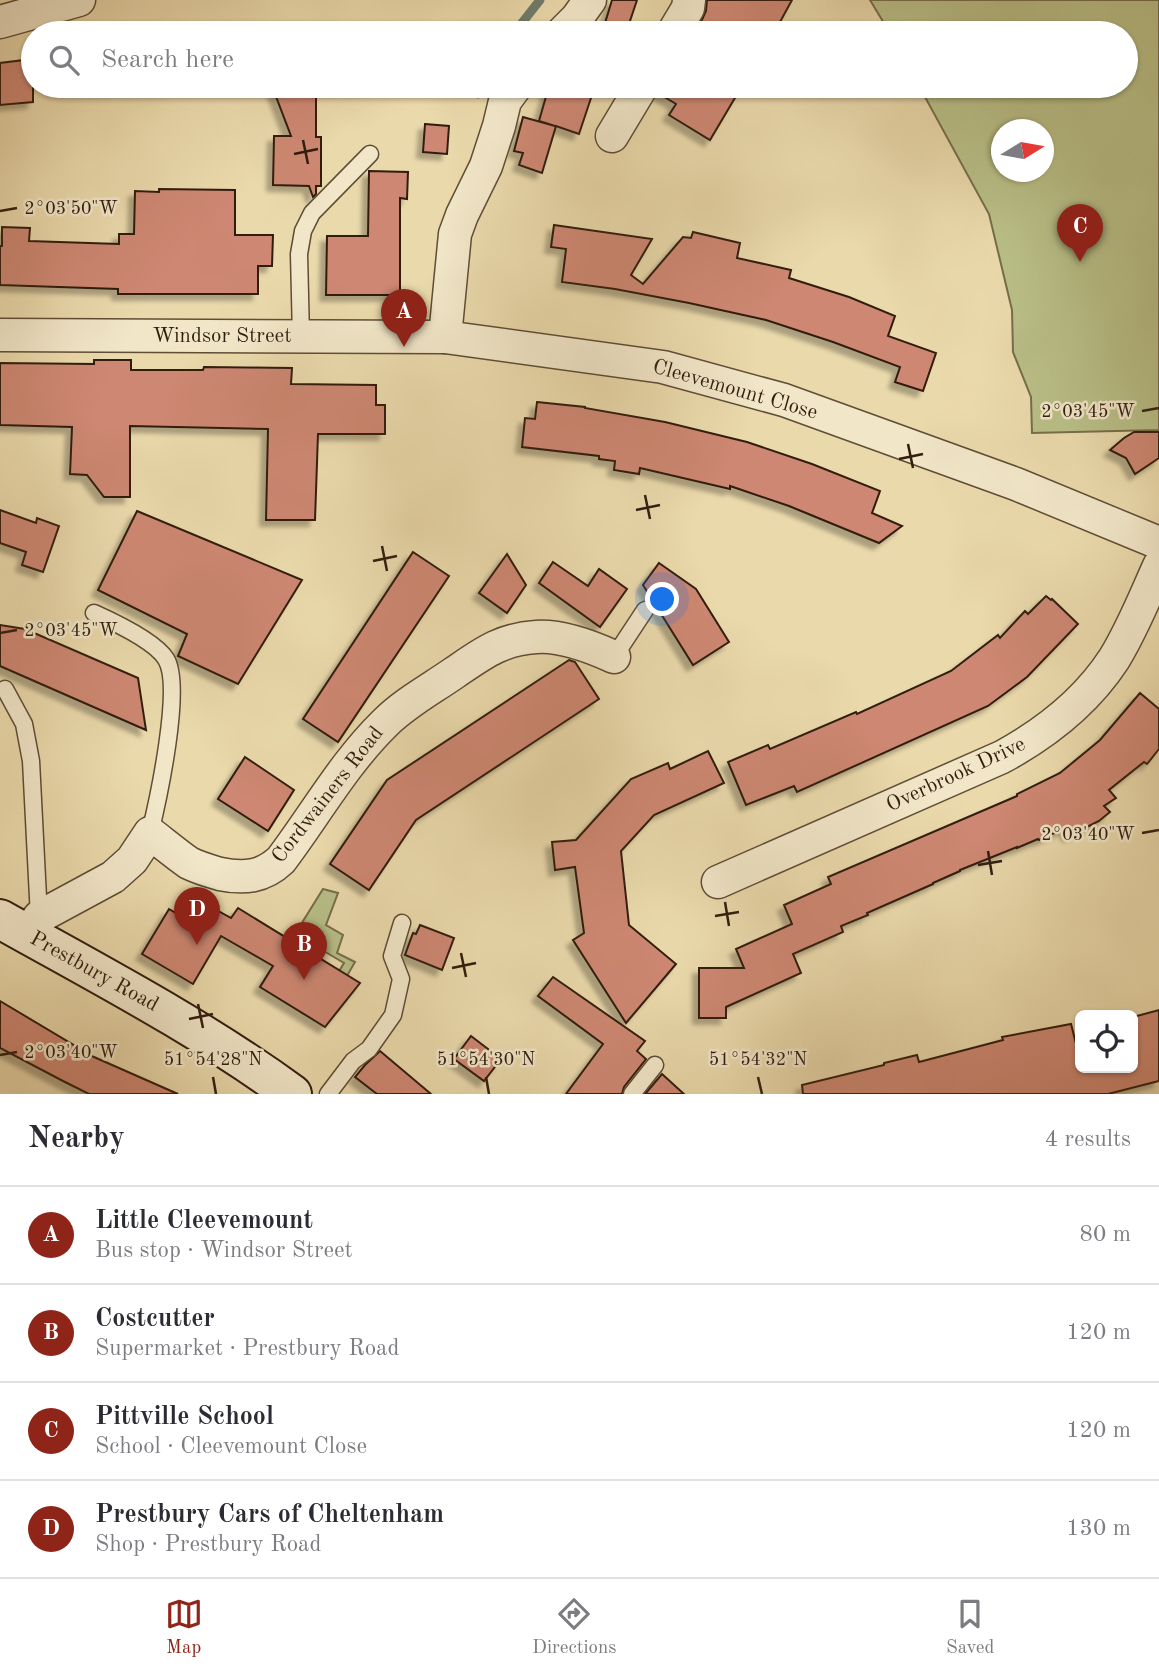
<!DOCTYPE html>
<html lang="en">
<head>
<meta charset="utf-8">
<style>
  :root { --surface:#fff; --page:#f7f7f7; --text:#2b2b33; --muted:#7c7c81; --line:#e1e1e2; --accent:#8f2418 }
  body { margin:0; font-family:"Old Standard TT",serif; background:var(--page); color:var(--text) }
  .controls { position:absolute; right:21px; bottom:21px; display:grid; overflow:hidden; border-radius:10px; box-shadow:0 2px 5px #0004 }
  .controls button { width:63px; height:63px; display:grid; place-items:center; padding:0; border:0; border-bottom:2px solid var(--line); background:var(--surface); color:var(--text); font:35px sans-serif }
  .compass { position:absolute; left:991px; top:119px; width:63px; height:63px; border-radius:50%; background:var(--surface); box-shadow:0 2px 5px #0004; rotate:79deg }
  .you { position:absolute; left:663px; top:600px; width:24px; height:24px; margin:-18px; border:5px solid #fff; border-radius:50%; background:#1a73e8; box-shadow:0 0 0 10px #1a73e833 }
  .badge { display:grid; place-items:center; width:46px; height:46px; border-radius:50%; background:var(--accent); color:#fff; font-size:23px; font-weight:700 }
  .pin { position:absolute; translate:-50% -58px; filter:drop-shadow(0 2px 4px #0008) }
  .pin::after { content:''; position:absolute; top:37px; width:24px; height:21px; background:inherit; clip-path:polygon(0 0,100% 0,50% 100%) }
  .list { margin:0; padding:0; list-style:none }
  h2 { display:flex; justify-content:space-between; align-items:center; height:91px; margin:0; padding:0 28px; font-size:30px }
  h2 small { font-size:23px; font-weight:400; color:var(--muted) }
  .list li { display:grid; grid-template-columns:46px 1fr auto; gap:21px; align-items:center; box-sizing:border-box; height:98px; padding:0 28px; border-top:2px solid var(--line) }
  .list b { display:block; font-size:26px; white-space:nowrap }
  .list p { margin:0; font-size:23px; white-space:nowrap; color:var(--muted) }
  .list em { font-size:23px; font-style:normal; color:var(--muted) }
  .icon { flex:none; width:38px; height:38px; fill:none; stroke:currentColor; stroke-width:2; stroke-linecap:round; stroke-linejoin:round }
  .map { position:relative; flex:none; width:1159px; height:1094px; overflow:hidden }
  .search { position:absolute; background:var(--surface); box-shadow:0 2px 5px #0004; left:21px; right:21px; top:21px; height:77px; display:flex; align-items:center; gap:18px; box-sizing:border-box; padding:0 24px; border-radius:38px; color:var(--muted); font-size:26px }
  .sheet { height:483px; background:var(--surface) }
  nav { display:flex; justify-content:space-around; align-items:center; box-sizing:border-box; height:98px; border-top:2px solid var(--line); background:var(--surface); font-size:19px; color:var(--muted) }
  nav a { display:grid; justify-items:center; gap:4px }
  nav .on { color:var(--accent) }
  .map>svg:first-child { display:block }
</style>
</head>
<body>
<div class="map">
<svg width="1159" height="1094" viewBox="0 0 1159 1094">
  <defs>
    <filter id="shadow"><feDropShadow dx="-6" dy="6" stdDeviation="2" flood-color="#0004"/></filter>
  </defs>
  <rect width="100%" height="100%" fill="#ead9ab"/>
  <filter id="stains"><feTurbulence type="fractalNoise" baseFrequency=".00286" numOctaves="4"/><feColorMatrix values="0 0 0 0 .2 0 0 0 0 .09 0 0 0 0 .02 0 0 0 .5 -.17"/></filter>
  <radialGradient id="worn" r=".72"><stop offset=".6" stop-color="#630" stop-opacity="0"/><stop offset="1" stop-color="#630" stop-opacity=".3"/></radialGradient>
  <g fill="#b9bf87" stroke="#756e4b" stroke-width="2" fill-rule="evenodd">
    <path d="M870,0H1159V430L1032,433L1031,397L1013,352L1012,310L989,214L919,86H1126V33H890ZM1002,130H1044V172H1002Z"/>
    <path d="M323,889L338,893L326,925L343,935L337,953L355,962L344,981L336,976L344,963L295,934Z"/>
  </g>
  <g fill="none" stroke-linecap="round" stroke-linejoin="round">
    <g stroke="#6f7c6a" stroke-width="9">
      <path d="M514,33L540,0"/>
      <path d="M478,94L482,86"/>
    </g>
  </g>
  <g fill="#cd8772" stroke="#311e0f" stroke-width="2" filter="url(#shadow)">
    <path d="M612,0H637L626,33H602Z"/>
    <path d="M707,0H792L774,33H715L700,24L706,11Z"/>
    <path d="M33,59V102L0,105V63Z"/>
    <path d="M272,86H316V137H321V186H316V194L313,197L309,186L273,185L274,136H291Z"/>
    <path d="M549,86H595L579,134L556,126L542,173L519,165L523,153L514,151L523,117L555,126L539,121Z"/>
    <path d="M660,86H742L710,140L669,115L676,104L658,93Z"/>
    <path d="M425,124L449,126L447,154L423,152Z"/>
    <path d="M369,171L408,172L407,199L400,198V295H326L327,236H368Z"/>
    <path d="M159,189L235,190V235H273L272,266H258V294H118V289L0,285V246H2V227L30,228L29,241L119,244V234H134L135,191L159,192Z"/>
    <path d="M554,225L652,239L631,275L643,284L683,237L691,238L693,232L740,243L737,258L791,270L789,278L849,297L895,316L888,336L936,353L923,391L895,382L900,367L833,342L766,320L689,303L615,289L562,282L566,249L551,247Z"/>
    <path d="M94,360H131V370H203L204,367L292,368L291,384L376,385V405H385V434H318L315,520H266L268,429L130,426V497H104L87,475L70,474L72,427L0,425V363L94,364Z"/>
    <path d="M537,402L585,407V408L665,422L747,442L812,464L880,491L872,513L902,526L879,543L789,506L730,486V489L640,468L639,474L614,470L615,461L599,459V456L522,447L525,418L535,419Z"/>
    <path d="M1134,432H1159V458L1135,474L1126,458L1110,450L1124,438Z"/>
    <path d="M0,510L36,523L37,518L59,526L43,572L22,565L26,552L0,543Z"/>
    <path d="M137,511L302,580L238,684L178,656L187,634L98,590Z"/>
    <path d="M413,552L449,576L338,742L303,719Z"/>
    <path d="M507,554L526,585L507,613L479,593Z"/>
    <path d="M553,562L588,586L599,569L627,589L600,627L539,583Z"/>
    <path d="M659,563L696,589L729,642L693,665L643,585Z"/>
    <path d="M1046,596L1051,600L1052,599L1078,624L1027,677L988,706L797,792L794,786L746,805L728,762L768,745L770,749L856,712L857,714L951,671L998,635L1000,638L1025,611L1028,614Z"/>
    <path d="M0,625L25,629L138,678L146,730L0,666Z"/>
    <path d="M569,660L575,662L599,699L416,820L369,890L330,864L387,780Z"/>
    <path d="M1140,693L1159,709V749L1147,764L1144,762L1109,790L1116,798L1104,806L1110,812L1099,821L1069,836L1065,828L1039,840L1038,839L1017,848V847L960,870V871L933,883V884L867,913L868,915L841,926L843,932L793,954L801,973L726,1007V1018H699V968H744L736,949L792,924L784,905L831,884L828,877L1017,796V794L1060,773L1100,740Z"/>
    <path d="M708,751L724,783L654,815L621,851L629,925L676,964L626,1023L573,940L584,933L575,867L555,870L552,842L576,840L631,779L668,763L670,769Z"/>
    <path d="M245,757L294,790L268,831L218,799Z"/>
    <path d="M204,903L231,918L238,908L360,983L325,1027L260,987L273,966L221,936L193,984L142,954L169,909L193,923Z"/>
    <path d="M420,925L454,938L442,970L405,955L413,933L416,934Z"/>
    <path d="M553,977L645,1041L637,1051L646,1059L624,1087L622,1094H566L603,1044L538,996Z"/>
    <path d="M0,1001L94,1057L178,1094H89L63,1081L0,1048Z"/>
    <path d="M1159,1010V1081L1108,1094H803L802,1085L884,1065V1063L917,1055L919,1062L1003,1040L1002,1037L1071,1024L1080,1059V1068H1133V1017Z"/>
    <path d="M471,1036L501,1059L484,1081L454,1059Z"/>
    <path d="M380,1051L431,1094H377L355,1077L365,1065Z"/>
    <path d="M662,1074L684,1094H645Z"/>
  </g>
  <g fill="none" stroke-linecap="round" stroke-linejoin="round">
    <defs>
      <g id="lane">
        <path d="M301,337L299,254L303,231L312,213L370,154"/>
        <path d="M94,613C114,622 155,641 166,659C183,686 158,800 150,833"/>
        <path d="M614,657L645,610"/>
        <path d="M5,689L24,724L31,761L39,917"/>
        <path d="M328,1094L353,1061L369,1049L393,1015L401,979L392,956L402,923"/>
        <path d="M632,1094L655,1065"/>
      </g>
      <g id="street">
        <path d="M0,22L79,0"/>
        <path d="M562,33L577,18L590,0"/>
        <path d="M673,33L688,8L689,0"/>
        <path d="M612,136L642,86"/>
        <path d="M0,335L445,337L663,367L784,400L1016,484L1159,543"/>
        <path d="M445,337L455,234L462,215L486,166L499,126L505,101L516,86"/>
        <path d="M718,882L1002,757C1046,733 1086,702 1114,659C1132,630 1145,597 1159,566"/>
        <path d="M28,935L39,917L113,877L132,860L150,833C163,843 176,854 189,863C199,868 210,871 220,874C244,879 263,877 281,860C315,815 344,763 385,723C405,703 431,689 454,673C482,654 501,639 536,637C560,635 592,647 614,657"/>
      </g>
      <path id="secondary" d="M0,919C100,975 200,1027 292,1094"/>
    </defs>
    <use href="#lane" stroke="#5f4d36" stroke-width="19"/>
    <use href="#street" stroke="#5f4d36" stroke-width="35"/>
    <use href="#secondary" stroke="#311e0f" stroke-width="42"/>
    <use href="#lane" stroke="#f1e6c8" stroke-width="16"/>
    <use href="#street" stroke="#f1e6c8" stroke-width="32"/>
    <use href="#secondary" stroke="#f1e6c8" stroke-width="38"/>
  </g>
  <path fill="none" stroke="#311e0f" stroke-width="2.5" d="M303,140L308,164M294,154L318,149M0,211L17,208M1142,411L1159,408M908,444L913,468M899,459L923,454M645,495L650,519M636,510L660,505M382,546L387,571M373,561L397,556M0,633L17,630M1142,833L1159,830M988,851L992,875M978,865L1002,861M725,902L729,926M715,916L739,912M461,953L466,977M452,968L476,963M198,1004L203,1028M189,1019L213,1014M0,1055L17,1052M213,1077L216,1094M486,1077L489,1094M758,1077L762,1094"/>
  <g text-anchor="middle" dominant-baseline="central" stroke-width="5" stroke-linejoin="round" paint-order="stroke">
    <g font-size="21" fill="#311e0f" stroke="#f1e6c8">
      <text x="222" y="336">Windsor Street</text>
      <text transform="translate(735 390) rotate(16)">Cleevemount Close</text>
      <text transform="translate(956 775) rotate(-25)">Overbrook Drive</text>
      <text transform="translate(328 795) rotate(-52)">Cordwainers Road</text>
      <text transform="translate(94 972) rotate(29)">Prestbury Road</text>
    </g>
  </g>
  <g font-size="18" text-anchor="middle" fill="#311e0f" stroke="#f1e6c8" stroke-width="5" stroke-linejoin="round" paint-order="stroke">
    <text x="71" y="214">2°03'50"W</text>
    <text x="1088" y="417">2°03'45"W</text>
    <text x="71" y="636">2°03'45"W</text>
    <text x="1088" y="840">2°03'40"W</text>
    <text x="71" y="1058">2°03'40"W</text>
    <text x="213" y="1065">51°54'28"N</text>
    <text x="486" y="1065">51°54'30"N</text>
    <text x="758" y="1065">51°54'32"N</text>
  </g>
  <rect width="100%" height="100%" filter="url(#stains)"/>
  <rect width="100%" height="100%" fill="url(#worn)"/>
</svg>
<div class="controls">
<button><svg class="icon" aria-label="locate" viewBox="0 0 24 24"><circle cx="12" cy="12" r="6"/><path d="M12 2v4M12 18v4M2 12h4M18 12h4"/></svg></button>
</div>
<svg class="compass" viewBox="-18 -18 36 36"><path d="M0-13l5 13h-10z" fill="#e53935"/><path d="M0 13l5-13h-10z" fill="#7c7c81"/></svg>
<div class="you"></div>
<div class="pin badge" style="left:404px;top:347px">A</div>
<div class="pin badge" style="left:304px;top:980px">B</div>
<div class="pin badge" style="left:1080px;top:262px">C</div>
<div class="pin badge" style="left:197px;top:945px">D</div>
<div class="search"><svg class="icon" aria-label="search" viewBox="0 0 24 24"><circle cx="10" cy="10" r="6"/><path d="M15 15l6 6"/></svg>Search here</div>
</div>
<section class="sheet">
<h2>Nearby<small>4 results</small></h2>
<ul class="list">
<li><span class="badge">A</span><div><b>Little Cleevemount</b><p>Bus stop · Windsor Street</p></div><em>80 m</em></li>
<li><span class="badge">B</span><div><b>Costcutter</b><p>Supermarket · Prestbury Road</p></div><em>120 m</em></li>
<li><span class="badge">C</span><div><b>Pittville School</b><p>School · Cleevemount Close</p></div><em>120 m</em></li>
<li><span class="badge">D</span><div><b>Prestbury Cars of Cheltenham</b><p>Shop · Prestbury Road</p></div><em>130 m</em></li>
</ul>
</section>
<nav>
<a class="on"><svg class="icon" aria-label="map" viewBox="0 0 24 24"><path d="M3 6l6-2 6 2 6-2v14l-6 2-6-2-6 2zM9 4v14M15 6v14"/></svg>Map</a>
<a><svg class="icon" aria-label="directions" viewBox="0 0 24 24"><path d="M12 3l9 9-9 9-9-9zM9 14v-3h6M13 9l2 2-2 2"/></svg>Directions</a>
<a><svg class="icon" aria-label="saved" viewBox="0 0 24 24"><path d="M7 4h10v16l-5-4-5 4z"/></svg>Saved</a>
</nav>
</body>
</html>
